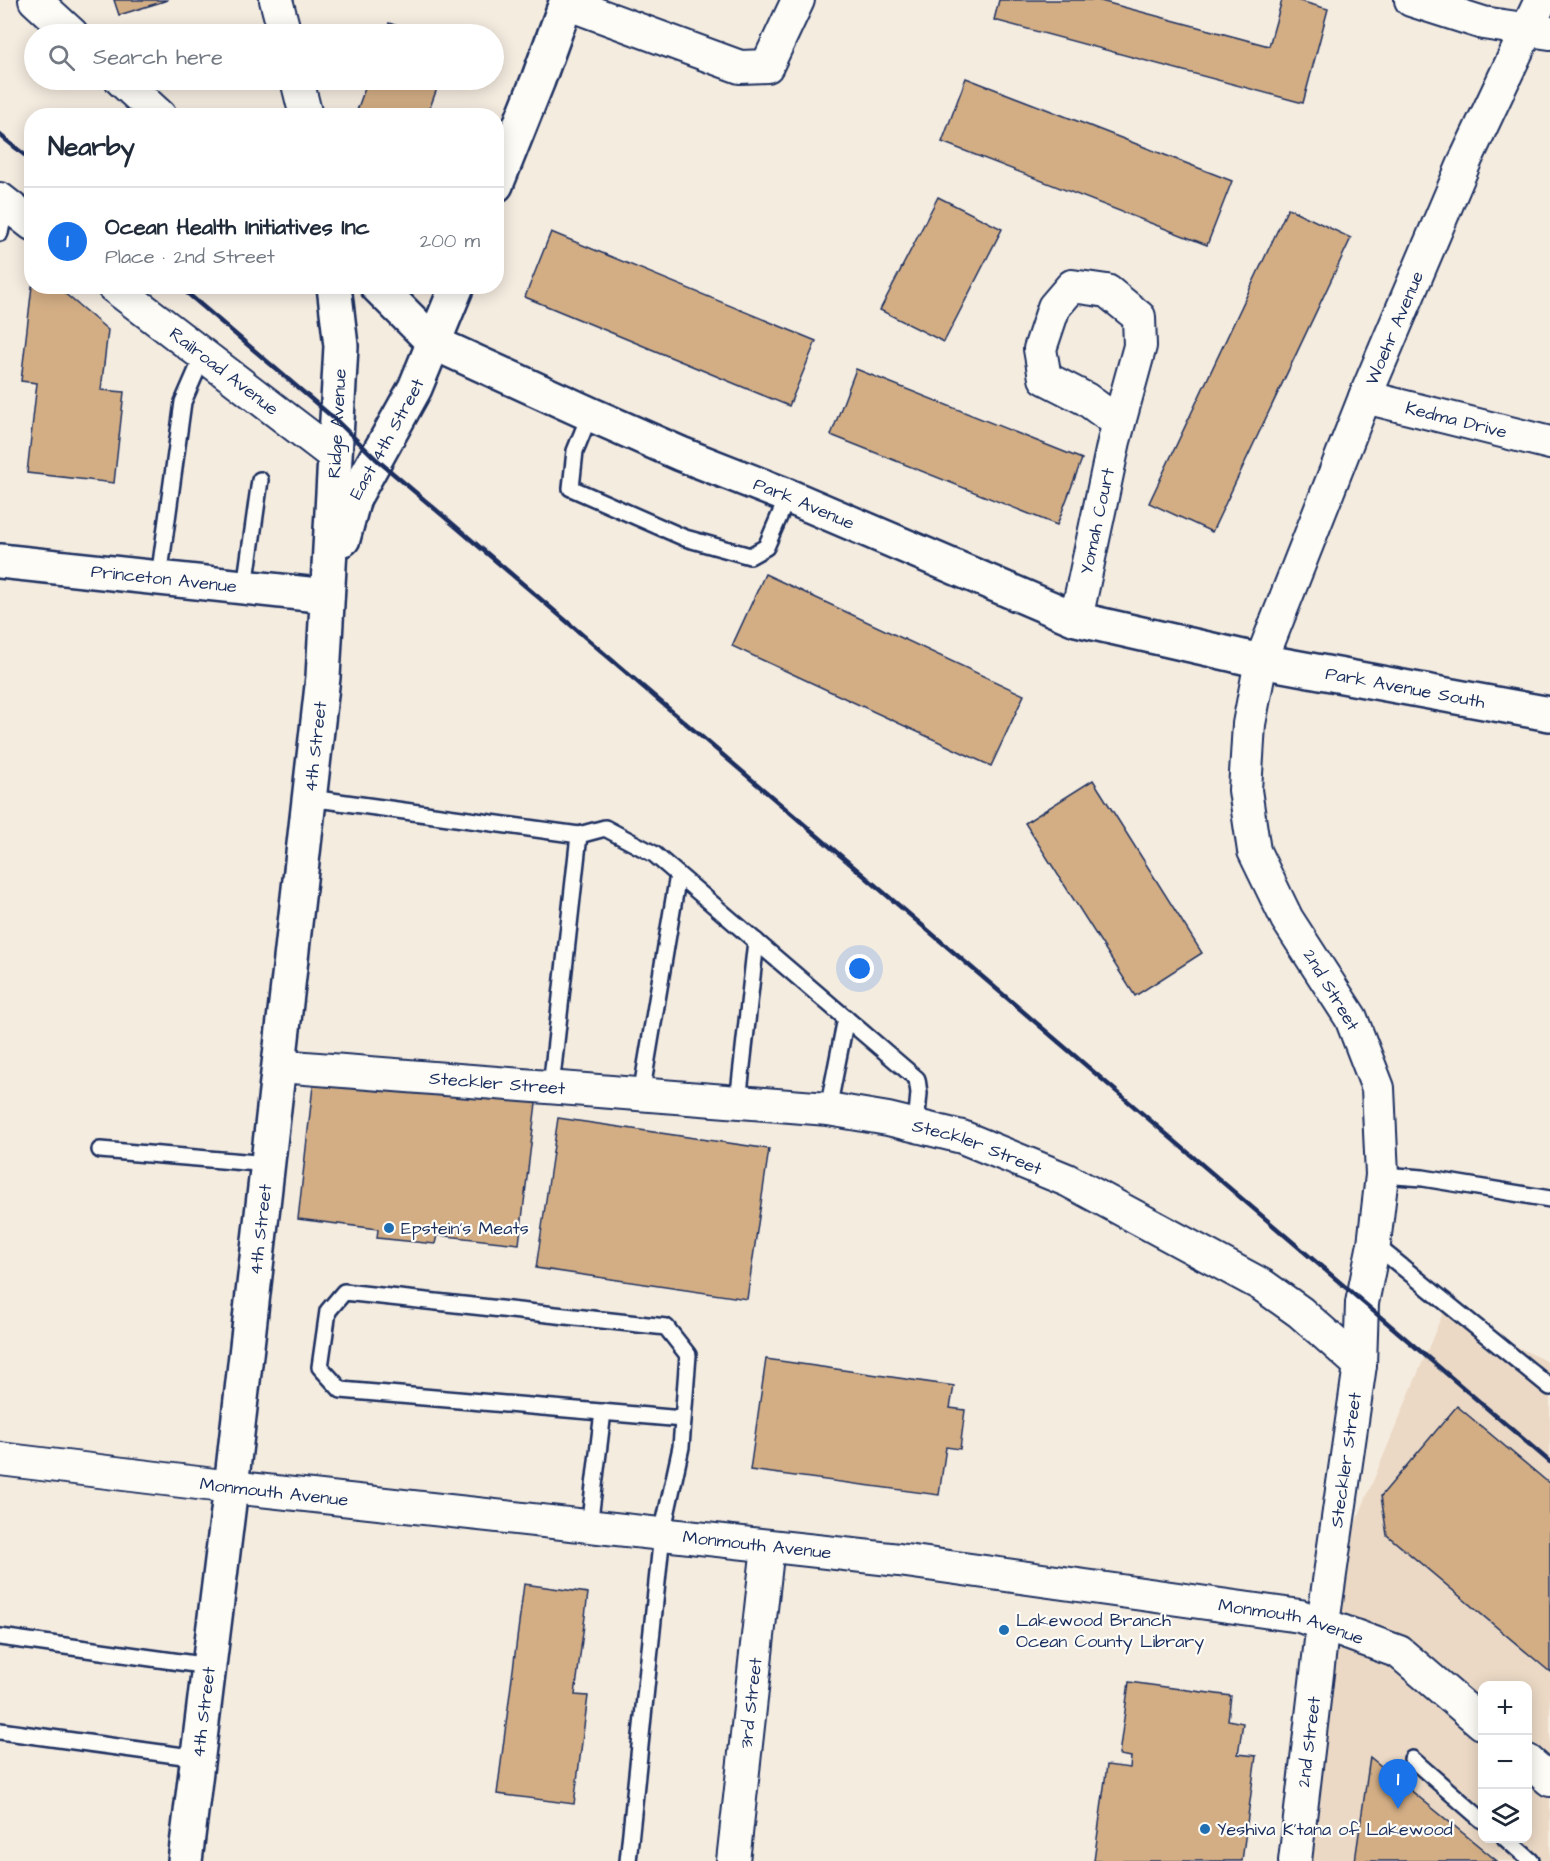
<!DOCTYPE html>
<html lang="en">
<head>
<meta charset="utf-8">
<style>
  :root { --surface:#fff; --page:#f6f6f7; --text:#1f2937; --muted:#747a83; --line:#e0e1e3; --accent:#1a73e8 }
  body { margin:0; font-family:"Architects Daughter",sans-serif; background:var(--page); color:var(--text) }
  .controls { position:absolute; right:18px; bottom:18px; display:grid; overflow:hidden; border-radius:12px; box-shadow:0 3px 15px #0003 }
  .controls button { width:54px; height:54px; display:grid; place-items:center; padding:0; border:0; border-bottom:2px solid var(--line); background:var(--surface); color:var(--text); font:30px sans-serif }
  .you { position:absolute; left:860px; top:969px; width:21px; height:21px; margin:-15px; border:4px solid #fff; border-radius:50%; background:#1a73e8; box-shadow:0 0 0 9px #1a73e833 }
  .badge { display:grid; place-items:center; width:39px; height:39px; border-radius:50%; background:var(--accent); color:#fff; font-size:20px; font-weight:700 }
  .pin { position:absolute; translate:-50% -50px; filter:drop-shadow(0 2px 3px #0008) }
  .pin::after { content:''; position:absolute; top:32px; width:21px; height:18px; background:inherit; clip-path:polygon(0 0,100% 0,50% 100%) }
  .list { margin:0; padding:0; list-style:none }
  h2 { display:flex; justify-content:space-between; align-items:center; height:78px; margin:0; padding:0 24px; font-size:26px }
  h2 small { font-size:20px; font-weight:400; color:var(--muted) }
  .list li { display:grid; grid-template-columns:39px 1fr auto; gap:18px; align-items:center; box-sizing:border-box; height:108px; padding:0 24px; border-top:2px solid var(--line) }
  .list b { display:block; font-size:22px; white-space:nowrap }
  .list p { margin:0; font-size:20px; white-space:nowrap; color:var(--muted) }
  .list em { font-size:20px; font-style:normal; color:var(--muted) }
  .icon { flex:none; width:33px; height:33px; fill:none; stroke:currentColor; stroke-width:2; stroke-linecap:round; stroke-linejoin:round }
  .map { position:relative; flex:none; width:1550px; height:1861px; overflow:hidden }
  .search { position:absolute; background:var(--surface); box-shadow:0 3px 15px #0003; left:24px; top:24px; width:480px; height:66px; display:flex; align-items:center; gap:15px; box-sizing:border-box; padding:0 21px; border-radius:33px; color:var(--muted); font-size:22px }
  .panel { position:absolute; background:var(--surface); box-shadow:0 3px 15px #0003; left:24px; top:108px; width:480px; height:186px; border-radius:24px }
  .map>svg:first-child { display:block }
</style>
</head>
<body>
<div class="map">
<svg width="1550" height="1861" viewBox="0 0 1550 1861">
  <rect width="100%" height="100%" fill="#f5ece0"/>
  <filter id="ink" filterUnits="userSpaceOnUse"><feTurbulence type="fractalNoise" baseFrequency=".0167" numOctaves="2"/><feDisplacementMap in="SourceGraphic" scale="12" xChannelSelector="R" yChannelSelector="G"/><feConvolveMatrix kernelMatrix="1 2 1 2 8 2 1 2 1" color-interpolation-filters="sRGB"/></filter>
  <g filter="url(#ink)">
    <path fill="#ebd9c5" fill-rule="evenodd" d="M1444,1310L1550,1363V1861H1291L1322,1604ZM1482,1686H1528V1838H1482Z"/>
    <g fill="#d3ae85" stroke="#1b2f5e" stroke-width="1.5">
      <path d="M114,0H168L119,15Z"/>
      <path d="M999,0H1097L1269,46L1282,0H1296L1328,9L1303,103L994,20Z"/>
      <path d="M389,23L420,34H385Z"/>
      <path d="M966,78L1232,181L1207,245L942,142Z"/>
      <path d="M368,80H440L427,116H355Z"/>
      <path d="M938,197L1002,229L944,342L880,310Z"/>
      <path d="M1288,208L1351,238L1212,532L1149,503Z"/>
      <path d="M551,232L816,341L789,406L525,297Z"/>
      <path d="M32,286H56L108,330L101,390L124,392L114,483L27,473L37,383L21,381Z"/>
      <path d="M856,369L1082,459L1057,525L831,435Z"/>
      <path d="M765,574L1024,695L991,766L732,646Z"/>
      <path d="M1093,780L1202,953L1135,996L1025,823Z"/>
      <path d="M314,1077L536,1103L519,1244L437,1235L435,1244L377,1238L378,1229L298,1219Z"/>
      <path d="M558,1118L769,1149L747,1299L536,1268Z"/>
      <path d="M766,1359L954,1386L950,1408L965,1410L960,1449L946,1447L939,1495L750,1470Z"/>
      <path d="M1457,1406L1550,1484V1672L1387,1535L1381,1496Z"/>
      <path d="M524,1584L588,1593L575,1695L588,1696L574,1804L497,1794Z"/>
      <path d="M1129,1682L1231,1696L1228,1720L1243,1723L1238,1754L1256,1756L1242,1861H1094L1107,1765L1130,1768L1131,1757L1119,1755Z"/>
      <path d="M1370,1757L1497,1861H1355Z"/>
    </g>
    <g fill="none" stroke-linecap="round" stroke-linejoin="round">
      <defs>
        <g id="lane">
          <path d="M0,233L6,204"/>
          <path d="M590,414L575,451L571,488L685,538L750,556L766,547L788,496"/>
          <path d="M159,578L183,402L203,356"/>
          <path d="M245,587L260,480"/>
          <path d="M310,798L579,835"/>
          <path d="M551,1087L579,835L605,828L654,854L917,1079L919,1093L916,1126"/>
          <path d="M641,1095L678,875"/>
          <path d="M738,1102L756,941"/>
          <path d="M828,1109L846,1018"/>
          <path d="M100,1150L269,1164"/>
          <path d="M1382,1175L1423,1178L1550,1199"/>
          <path d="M1374,1244L1550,1387"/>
          <path d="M589,1527L603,1412"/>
          <path d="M0,1637L209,1666"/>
          <path d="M0,1731L198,1758"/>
          <path d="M1412,1759L1482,1820"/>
          <path d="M1505,1838L1531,1861"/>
          <path d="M628,1861L662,1534L681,1447L688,1355L666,1327L344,1292L328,1311L320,1367L341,1390L683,1419"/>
        </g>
        <g id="street">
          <path d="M35,0L72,34"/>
          <path d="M276,0L285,34"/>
          <path d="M1411,0L1483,23L1550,33"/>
          <path d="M566,3L740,67L767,66L798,0"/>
          <path d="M121,80L160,116"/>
          <path d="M297,80L306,116"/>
          <path d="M0,199L32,224"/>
          <path id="s1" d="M113,286L335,456"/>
          <path id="s2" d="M1365,397L1550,443"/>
          <path id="s3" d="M1076,619L1114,441L1140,346L1139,317L1107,291L1072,286L1054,307L1040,349L1045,378L1086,399L1119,423"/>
          <path id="s4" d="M280,1066L828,1109L888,1119L962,1137L1067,1180L1262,1285L1300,1312L1360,1365L1323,1623L1295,1861"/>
          <path id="s5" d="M1360,1365L1362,1303L1374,1244L1382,1175L1378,1088L1351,1018L1287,919L1254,851L1245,790L1249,724L1261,661L1365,397L1466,159L1541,0"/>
          <path id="s6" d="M0,1459L231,1487L899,1560L1300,1616L1399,1652L1482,1723"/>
          <path d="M1528,1761L1550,1780"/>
          <path id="s7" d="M733,1861L768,1546"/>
        </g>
        <g id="secondary">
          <path d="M496,185L538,80L567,0"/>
          <path id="s8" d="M377,286L434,343L590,414L681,454L788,496L1076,619L1261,661L1550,714"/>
          <path id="s9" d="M343,539L354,498L415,388L457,286"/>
          <path id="s10" d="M0,561L327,596"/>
          <path id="s11" d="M185,1861L231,1487L323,677L341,346L334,286"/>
        </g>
      </defs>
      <use href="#lane" stroke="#1b2f5e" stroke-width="20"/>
      <use href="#street" stroke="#1b2f5e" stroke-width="36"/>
      <use href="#secondary" stroke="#1b2f5e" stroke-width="38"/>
      <use href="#lane" stroke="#fdfcf7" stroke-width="15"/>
      <use href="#street" stroke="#fdfcf7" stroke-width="32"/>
      <use href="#secondary" stroke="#fdfcf7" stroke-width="33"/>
      <g stroke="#1b2f5e" stroke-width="4.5">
        <path d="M0,135L32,161"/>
        <path d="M179,286L337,421L376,459C769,791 1156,1130 1550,1462"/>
      </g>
    </g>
  </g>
  <g fill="#1f6fb2" stroke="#fdfcf7" stroke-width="2">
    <circle cx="389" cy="1228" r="6"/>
    <circle cx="1004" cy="1630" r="6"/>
    <circle cx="1205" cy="1829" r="6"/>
  </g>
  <g text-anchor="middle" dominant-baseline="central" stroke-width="4.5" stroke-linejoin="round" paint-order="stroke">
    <g font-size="18" fill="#1b2f5e" stroke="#fdfcf7">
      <text stroke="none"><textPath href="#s5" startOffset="1098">Woehr Avenue</textPath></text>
      <text stroke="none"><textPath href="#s1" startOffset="140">Railroad Avenue</textPath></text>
      <text stroke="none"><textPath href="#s2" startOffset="94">Kedma Drive</textPath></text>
      <text stroke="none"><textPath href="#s11" startOffset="1446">Ridge Avenue</textPath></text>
      <text stroke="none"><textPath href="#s9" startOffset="110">East 4th Street</textPath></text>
      <text stroke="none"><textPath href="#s8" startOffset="484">Park Avenue</textPath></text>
      <text stroke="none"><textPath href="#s3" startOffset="100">Yomah Court</textPath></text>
      <text stroke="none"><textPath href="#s10" startOffset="165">Princeton Avenue</textPath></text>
      <text stroke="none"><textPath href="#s8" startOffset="1116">Park Avenue South</textPath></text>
      <text stroke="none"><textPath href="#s11" startOffset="1122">4th Street</textPath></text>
      <text transform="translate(1331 990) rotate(59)">2nd Street</text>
      <text stroke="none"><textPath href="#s4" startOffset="218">Steckler Street</textPath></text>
      <text stroke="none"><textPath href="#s4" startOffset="704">Steckler Street</textPath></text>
      <text stroke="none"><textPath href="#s11" startOffset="636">4th Street</textPath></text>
      <text transform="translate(1346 1460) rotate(-82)">Steckler Street</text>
      <text stroke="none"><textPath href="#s6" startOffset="276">Monmouth Avenue</textPath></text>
      <text stroke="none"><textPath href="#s6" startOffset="762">Monmouth Avenue</textPath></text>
      <text stroke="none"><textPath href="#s6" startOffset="1302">Monmouth Avenue</textPath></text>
      <text stroke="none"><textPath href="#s7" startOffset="159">3rd Street</textPath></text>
      <text stroke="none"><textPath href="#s11" startOffset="150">4th Street</textPath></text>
      <text transform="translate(1309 1742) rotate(-83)">2nd Street</text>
    </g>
    <g font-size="18" fill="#1b2f5e" stroke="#fdfcf7" text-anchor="start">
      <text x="401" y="1228">Epstein's Meats</text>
      <text x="1016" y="1620">Lakewood Branch<tspan x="1016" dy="21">Ocean County Library</tspan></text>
      <text x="1217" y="1829">Yeshiva K'tana of Lakewood</text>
    </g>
  </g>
</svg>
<div class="controls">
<button>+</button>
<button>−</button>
<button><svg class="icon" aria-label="layers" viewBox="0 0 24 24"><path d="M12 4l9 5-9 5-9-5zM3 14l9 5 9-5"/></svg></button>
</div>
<div class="you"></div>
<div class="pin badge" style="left:1398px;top:1809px">1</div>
<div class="search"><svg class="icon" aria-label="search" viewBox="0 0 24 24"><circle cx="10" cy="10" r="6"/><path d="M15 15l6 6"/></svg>Search here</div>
<section class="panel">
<h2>Nearby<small></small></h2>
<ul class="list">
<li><span class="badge">1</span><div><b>Ocean Health Initiatives Inc</b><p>Place · 2nd Street</p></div><em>200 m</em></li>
</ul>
</section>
</div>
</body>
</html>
